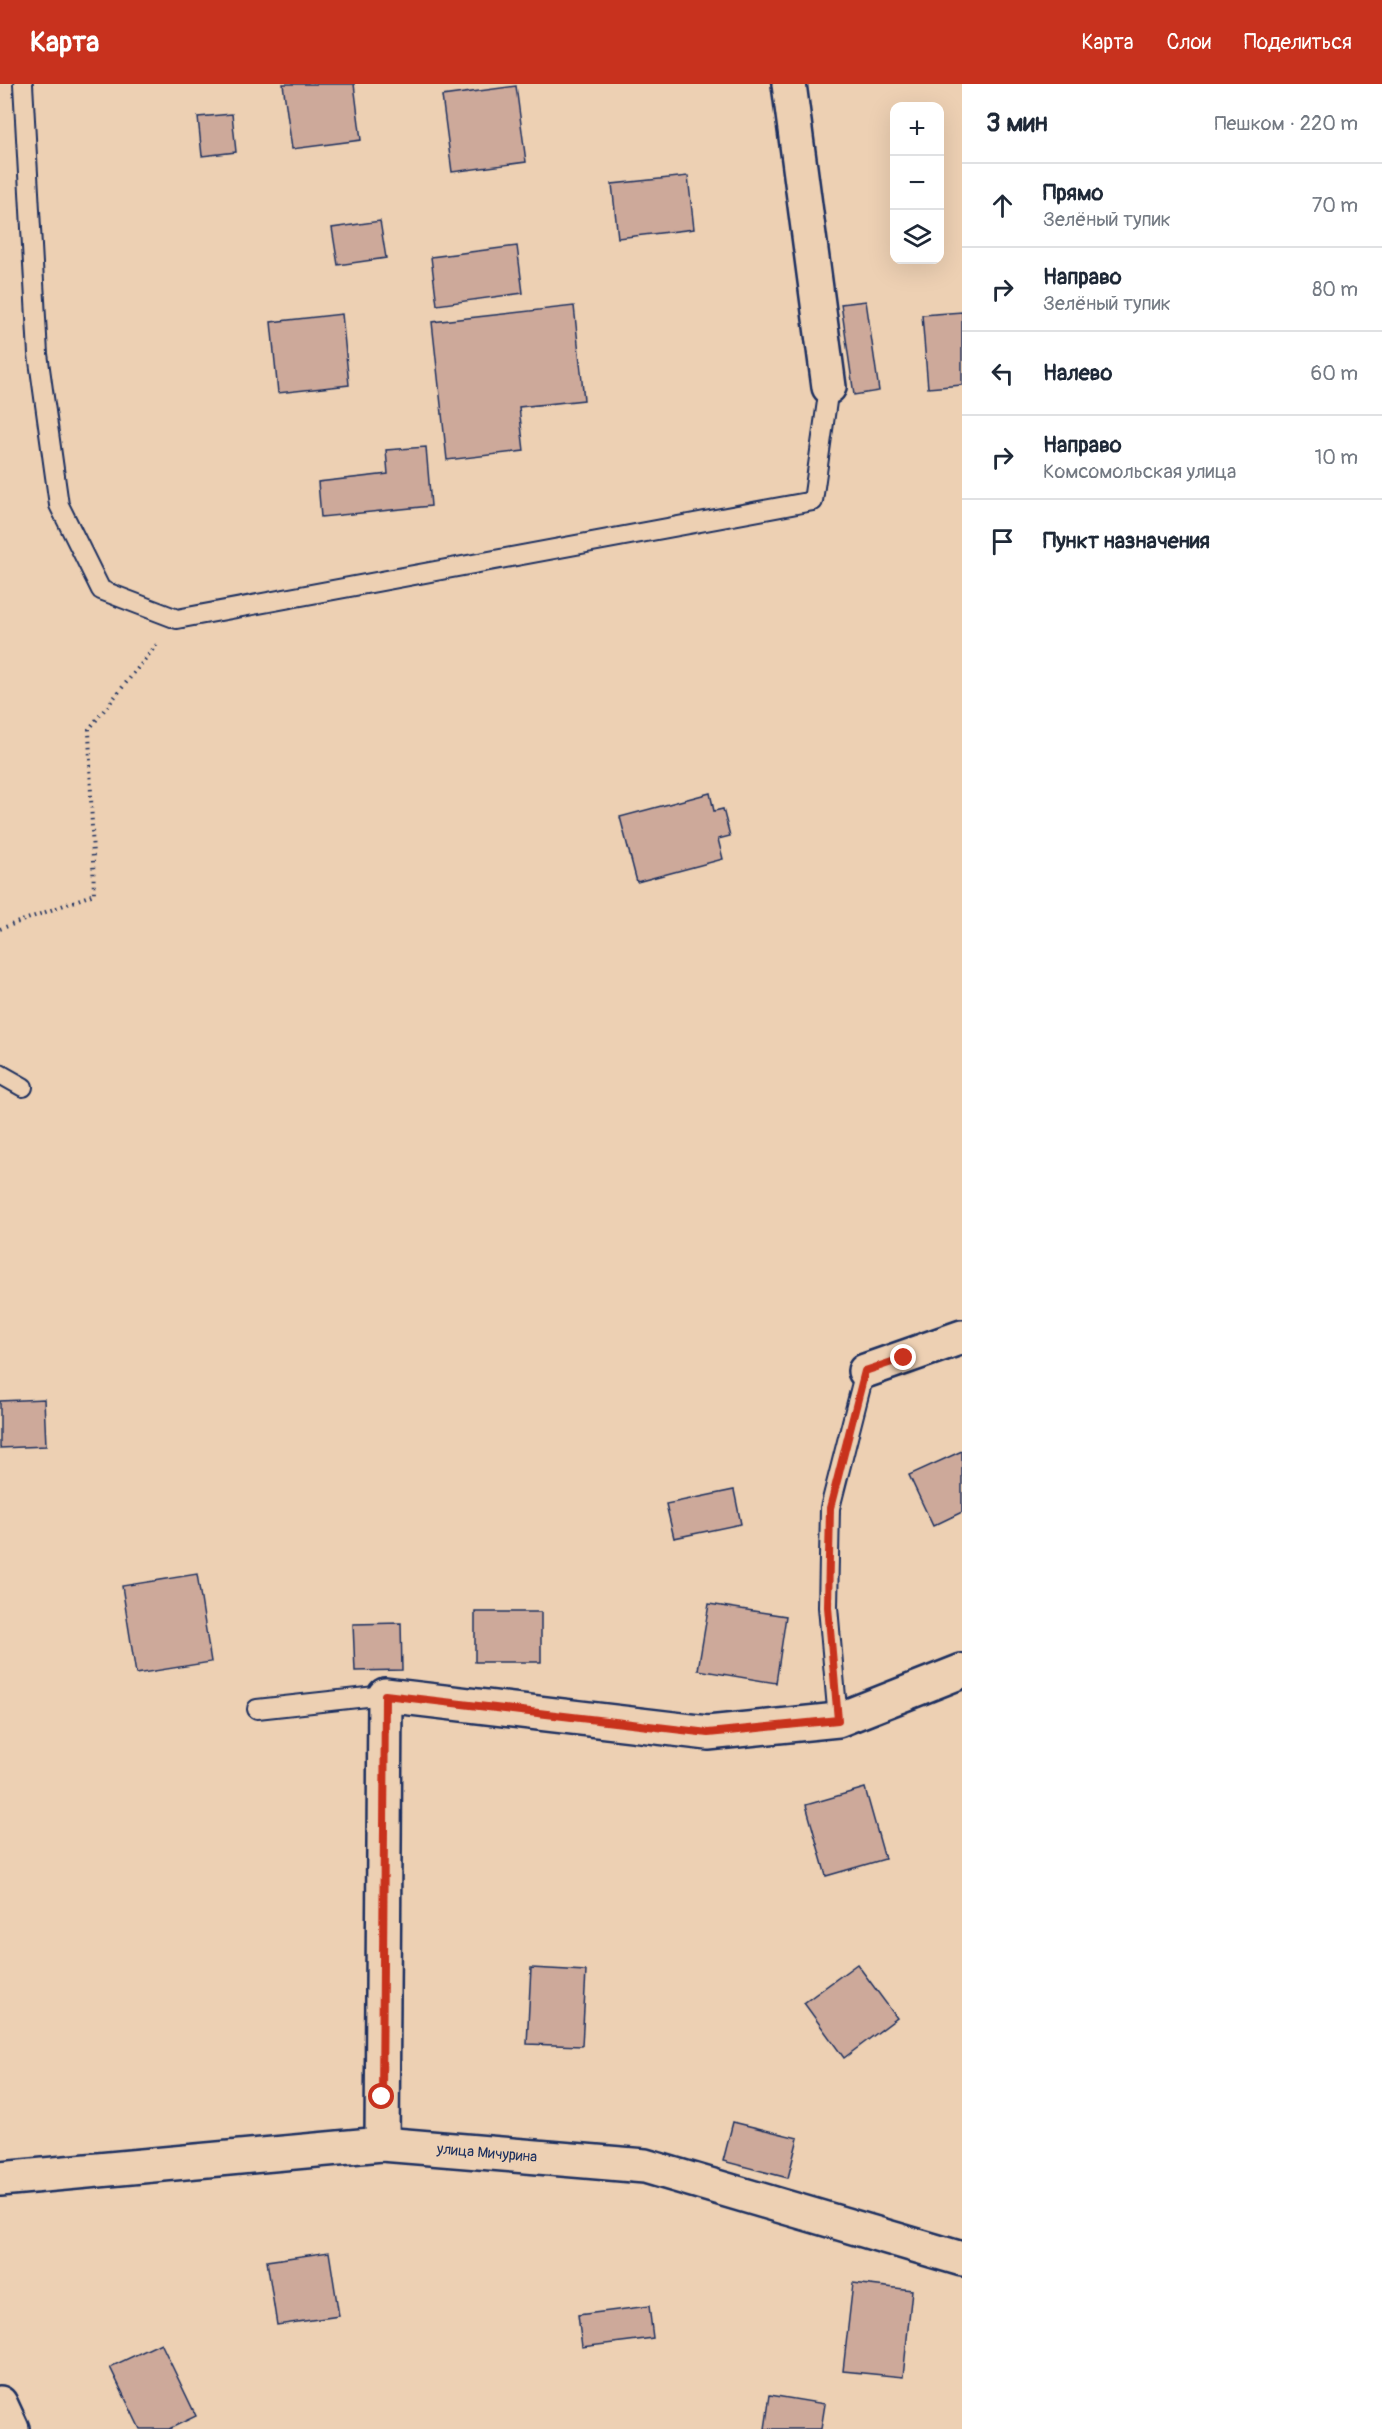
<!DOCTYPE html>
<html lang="ru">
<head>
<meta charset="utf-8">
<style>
  :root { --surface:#fff; --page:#f6f6f7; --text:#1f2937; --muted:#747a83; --line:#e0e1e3; --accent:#c8321e }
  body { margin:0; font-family:Pangolin,sans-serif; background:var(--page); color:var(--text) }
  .controls { position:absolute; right:18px; top:18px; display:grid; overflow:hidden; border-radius:12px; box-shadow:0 6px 24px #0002 }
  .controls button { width:54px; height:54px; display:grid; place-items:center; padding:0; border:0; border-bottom:2px solid var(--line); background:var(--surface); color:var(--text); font:30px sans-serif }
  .stop { position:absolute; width:18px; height:18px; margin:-14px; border:4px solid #c8321e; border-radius:50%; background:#fff }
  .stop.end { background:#c8321e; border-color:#fff; box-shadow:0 2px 6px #0008 }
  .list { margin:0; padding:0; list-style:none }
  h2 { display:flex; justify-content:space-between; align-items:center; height:78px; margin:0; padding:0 24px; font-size:26px }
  h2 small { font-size:20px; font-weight:400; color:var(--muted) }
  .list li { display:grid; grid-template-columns:39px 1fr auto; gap:18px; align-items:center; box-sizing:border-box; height:84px; padding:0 24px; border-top:2px solid var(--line) }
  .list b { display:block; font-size:22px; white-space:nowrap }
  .list p { margin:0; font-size:20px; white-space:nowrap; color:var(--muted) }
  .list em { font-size:20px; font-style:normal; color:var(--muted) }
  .icon { flex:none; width:33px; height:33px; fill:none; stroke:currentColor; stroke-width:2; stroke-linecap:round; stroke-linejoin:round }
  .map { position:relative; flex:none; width:962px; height:2345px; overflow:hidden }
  header { display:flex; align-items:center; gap:36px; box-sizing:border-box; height:84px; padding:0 30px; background:var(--accent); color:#fff }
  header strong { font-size:28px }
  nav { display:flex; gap:33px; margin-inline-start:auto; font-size:21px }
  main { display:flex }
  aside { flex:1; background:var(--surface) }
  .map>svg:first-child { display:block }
</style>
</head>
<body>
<header>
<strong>Карта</strong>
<nav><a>Карта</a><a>Слои</a><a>Поделиться</a></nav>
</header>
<main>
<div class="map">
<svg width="962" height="2345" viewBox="0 0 962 2345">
  <rect width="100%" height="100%" fill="#edd0b3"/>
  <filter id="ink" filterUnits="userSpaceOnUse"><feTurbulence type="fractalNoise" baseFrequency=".0167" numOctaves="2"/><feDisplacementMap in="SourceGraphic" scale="12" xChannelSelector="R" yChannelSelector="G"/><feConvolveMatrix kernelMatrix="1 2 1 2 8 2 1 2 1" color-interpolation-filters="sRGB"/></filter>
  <g filter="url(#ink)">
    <g fill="#cda99a" stroke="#1b2f5e" stroke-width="1.5">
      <path d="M283,0H354L361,56L292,65Z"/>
      <path d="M516,2L526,78L452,88L442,12Z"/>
      <path d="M232,30L236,68L202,72L198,33Z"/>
      <path d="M688,92L694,145L618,154L612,100Z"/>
      <path d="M380,137L386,174L338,181L332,144Z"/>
      <path d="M517,162L523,209L437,221L431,173Z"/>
      <path d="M866,217L879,307L854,311L841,220Z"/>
      <path d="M574,222L584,316L519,323L524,367L447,376L432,238Z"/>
      <path d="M962,228V301L928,304L922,231Z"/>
      <path d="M342,230L349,301L278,309L271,238Z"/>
      <path d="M426,363L431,422L321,433L318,398L388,390L386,366Z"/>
      <path d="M710,709L714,727L723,725L730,752L718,755L723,775L637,798L620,733Z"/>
      <path d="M44,1315L46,1362L0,1364V1317Z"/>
      <path d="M962,1367V1428L933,1442L909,1391Z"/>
      <path d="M734,1406L741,1440L674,1454L666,1420Z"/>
      <path d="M197,1490L211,1578L136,1590L122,1502Z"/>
      <path d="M709,1520L786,1532L776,1599L698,1586Z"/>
      <rect x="475" y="1528" width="66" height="50"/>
      <path d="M401,1539L402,1586L355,1587L353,1540Z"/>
      <path d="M865,1704L885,1775L826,1792L806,1721Z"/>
      <path d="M857,1880L897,1934L844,1974L804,1919Z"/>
      <path d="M531,1884L586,1887L582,1962L527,1960Z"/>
      <path d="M733,2038L798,2054L788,2094L723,2077Z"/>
      <path d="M329,2168L339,2232L277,2241L267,2177Z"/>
      <path d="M853,2199L912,2206L903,2293L843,2287Z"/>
      <path d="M649,2222L653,2254L582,2263L578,2231Z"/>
      <path d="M161,2259L196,2332L169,2345H140L110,2283Z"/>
      <path d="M770,2311L825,2320L821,2345H765Z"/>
    </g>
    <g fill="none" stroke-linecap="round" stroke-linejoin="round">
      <defs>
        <g id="lane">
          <path d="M23,0L38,270L59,421L101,506L177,535L813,417L829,303"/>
          <path d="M0,990L23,1003"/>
          <path d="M257,1625L385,1611"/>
          <path d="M838,1636L828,1523L830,1424L865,1287"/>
        </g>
        <g id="street">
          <path d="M789,0L829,303"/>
          <path d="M865,1287L962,1253"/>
          <path d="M382,2060L385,1611L708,1649L838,1636L962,1587"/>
          <path id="s1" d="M0,2095L382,2060L645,2082L962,2175"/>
          <path d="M0,2319L12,2345"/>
        </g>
      </defs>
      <use href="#lane" stroke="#1b2f5e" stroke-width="22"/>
      <use href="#street" stroke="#1b2f5e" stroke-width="38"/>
      <path stroke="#1b2f5e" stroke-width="4" stroke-dasharray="1.5 4.5" stroke-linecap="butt" d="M0,845L94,810L89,645L158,559"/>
      <use href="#lane" stroke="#edd0b3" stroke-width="18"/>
      <use href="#street" stroke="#edd0b3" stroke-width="33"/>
    </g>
  </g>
  <g fill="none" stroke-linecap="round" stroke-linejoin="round" filter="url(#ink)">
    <path stroke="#c8321e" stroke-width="8" d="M382,2013L385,1611L708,1649L838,1636L828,1523L830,1424L865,1287L904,1274"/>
  </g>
  <g text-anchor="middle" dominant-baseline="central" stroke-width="4.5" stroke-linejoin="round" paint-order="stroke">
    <g font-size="15" fill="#1b2f5e" stroke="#edd0b3">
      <text stroke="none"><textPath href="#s1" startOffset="489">улица Мичурина</textPath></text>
    </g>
  </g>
</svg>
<div class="controls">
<button>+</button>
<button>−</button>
<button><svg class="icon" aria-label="layers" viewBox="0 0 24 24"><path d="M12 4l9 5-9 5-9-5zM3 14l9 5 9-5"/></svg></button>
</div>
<div class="stop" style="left:382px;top:2013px"></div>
<div class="stop end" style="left:904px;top:1274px"></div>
</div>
<aside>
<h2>3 мин<small>Пешком · 220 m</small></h2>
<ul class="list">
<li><svg class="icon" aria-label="ahead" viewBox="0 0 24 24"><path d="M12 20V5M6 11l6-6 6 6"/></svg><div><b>Прямо</b><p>Зелёный тупик</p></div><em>70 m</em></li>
<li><svg class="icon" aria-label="right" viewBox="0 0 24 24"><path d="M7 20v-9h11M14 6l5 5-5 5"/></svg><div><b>Направо</b><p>Зелёный тупик</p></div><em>80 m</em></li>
<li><svg class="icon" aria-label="left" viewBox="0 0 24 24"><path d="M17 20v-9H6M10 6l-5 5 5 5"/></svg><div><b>Налево</b></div><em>60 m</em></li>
<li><svg class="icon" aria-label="right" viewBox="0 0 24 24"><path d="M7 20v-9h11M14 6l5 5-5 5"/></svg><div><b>Направо</b><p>Комсомольская улица</p></div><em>10 m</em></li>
<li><svg class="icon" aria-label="arrive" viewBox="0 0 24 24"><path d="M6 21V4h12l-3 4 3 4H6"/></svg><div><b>Пункт назначения</b></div></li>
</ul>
</aside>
</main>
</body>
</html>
